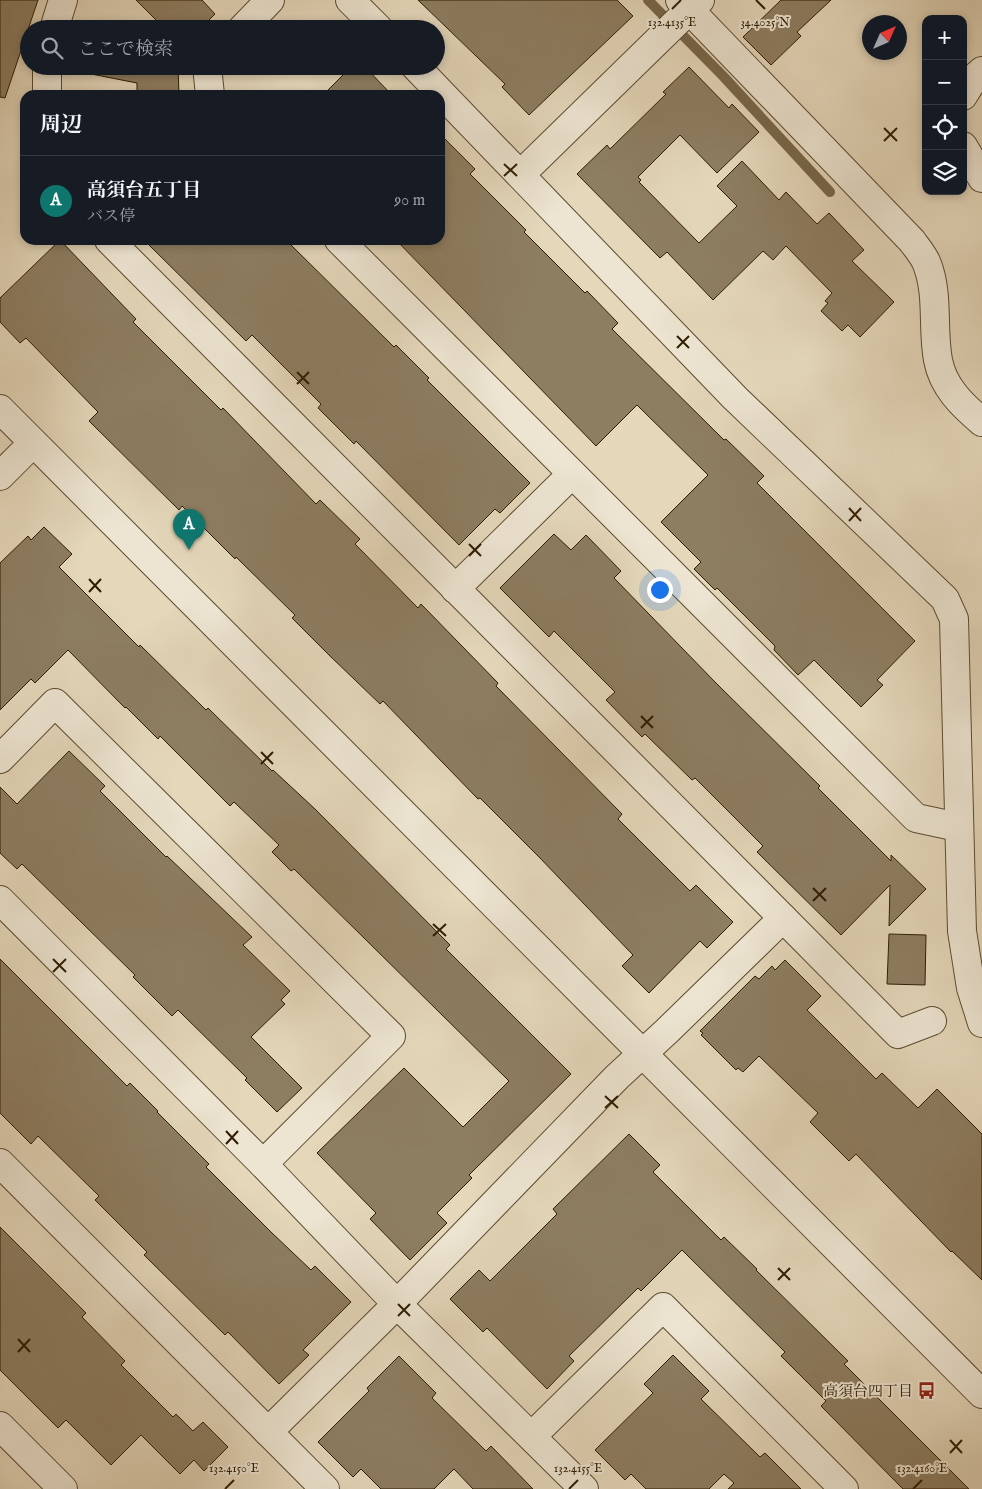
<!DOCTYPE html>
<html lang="ja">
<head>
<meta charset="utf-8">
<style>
  :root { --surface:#171b24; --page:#242831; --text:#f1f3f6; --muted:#9ea1a6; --line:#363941; --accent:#0f766e }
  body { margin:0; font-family:"IM FELL English","Noto Serif JP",serif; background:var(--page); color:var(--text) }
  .controls { position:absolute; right:15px; top:15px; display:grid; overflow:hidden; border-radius:10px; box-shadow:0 2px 8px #0003 }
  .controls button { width:45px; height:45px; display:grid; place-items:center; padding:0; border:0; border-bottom:1px solid var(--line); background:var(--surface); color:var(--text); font:25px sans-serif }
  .compass { position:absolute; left:862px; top:15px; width:45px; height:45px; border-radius:50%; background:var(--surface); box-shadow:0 2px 8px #0003; rotate:45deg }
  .you { position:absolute; left:659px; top:589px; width:18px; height:18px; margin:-12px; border:4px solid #fff; border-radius:50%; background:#1a73e8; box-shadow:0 0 0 8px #1a73e833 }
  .badge { display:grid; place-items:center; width:32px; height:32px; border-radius:50%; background:var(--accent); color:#fff; font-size:16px; font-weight:700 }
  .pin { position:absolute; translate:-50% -41px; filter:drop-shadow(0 1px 2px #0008) }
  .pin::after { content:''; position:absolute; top:26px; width:18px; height:15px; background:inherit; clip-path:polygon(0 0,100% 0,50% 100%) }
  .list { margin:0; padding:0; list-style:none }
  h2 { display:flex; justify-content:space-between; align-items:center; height:65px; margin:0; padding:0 20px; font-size:21px }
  h2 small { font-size:16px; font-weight:400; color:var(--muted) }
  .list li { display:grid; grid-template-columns:32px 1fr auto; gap:15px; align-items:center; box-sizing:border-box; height:90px; padding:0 20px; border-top:1px solid var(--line) }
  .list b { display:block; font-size:19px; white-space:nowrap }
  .list p { margin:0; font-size:16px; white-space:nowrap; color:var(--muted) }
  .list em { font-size:16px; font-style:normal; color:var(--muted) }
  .icon { flex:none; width:28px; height:28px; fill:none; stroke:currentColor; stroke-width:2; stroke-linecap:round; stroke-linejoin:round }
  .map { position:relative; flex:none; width:982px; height:1489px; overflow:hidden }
  .search { position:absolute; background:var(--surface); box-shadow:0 2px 8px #0003; left:20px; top:20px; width:425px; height:55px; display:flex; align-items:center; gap:12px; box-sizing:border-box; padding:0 18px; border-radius:28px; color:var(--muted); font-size:19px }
  .panel { position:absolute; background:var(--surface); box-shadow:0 2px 8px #0003; left:20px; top:90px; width:425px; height:155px; border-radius:15px }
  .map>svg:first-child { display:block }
</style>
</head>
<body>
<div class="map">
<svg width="982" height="1489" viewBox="0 0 982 1489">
  <rect width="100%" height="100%" fill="#e4d7ba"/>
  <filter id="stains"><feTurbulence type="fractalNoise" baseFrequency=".004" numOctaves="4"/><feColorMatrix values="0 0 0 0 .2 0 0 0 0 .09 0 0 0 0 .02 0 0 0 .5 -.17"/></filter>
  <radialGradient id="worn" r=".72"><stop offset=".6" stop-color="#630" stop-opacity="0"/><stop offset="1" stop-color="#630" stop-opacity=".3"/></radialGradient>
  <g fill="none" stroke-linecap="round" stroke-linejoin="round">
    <path stroke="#76664a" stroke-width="10" d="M648,0L723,76L830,192"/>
  </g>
  <g fill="#8d7d61" stroke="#2e1c01">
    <path d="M0,0H38L5,98L0,97Z"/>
    <path d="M136,0H202L215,14L200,29H165Z"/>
    <path d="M418,0H617L633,16L529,115L502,87L505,84Z"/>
    <path d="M781,0H831L797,32L801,36L771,65L743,37Z"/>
    <path d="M87,66H178L179,95H137V83L86,73Z"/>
    <path d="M352,66H364L392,95H323Z"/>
    <path d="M689,67L729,108L732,104L759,132L717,173L680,135L638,177L641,180L639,182L699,243L737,206L717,186L742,161L779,200L786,192L817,224L829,213L864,250L852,261L894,302L860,337L848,325L842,331L821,311L828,303L825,301L832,293L786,246L773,260L763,251L713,300L667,252L660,258L577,174L607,145L610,149L666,94L663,92Z"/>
    <path d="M440,134L475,169L470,174L526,230L524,232L585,293L587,291L618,323L612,329L724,440L726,439L764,476L757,483L915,641L877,680L883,685L861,707L814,660L798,675L774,650L775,646L717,588L715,590L694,569L701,562L661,522L708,475L637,405L596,446L396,240H440Z"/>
    <path d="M60,240L136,319L133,322L221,410L223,408L316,504L320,500L360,539L355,544L418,608L421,604L498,683L496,686L622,814L618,819L690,891L696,885L733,922L707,948L700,941L649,993L622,966L633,955L539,857L480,798L478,799L383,701L380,704L330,656L292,618L295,615L236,557L235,559L182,506L179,510L89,421L98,412L26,338L20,343L0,322V298Z"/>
    <path d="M144,240H286L394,347L396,345L429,378L427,380L530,483L500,513L495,509L459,545L356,441L354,444L318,408L321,404L252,335L246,341Z"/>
    <path d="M44,527L72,554L59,567L139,647L140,645L206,710L208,708L272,771L273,770L315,809L450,945L446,949L571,1074L469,1175L472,1178L437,1213L447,1223L410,1260L370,1219L376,1213L317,1153L404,1068L463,1127L509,1081L294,869L291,871L272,852L279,845L234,802L230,806L160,736L158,739L126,707L125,708L68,650L35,683L31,679L0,710V563L28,536L31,540Z"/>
    <path d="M554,534L571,550L586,535L621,571L614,578L716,683L820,786L818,788L891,861V855L926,889L889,926L890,885L841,935L757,852L763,846L695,778L692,780L645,734L642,737L606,700L615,692L554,631L549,637L500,588Z"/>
    <path d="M69,751L105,786L100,791L166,857L167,856L252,937L243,945L290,991L281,1000L285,1004L251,1037L302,1088L277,1112L245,1080L247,1078L178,1010L172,1016L133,977L135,975L22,864L17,869L0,853V787L17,804Z"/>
    <path d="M889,934L926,935L925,985L887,984Z"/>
    <path d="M0,959L127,1086L130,1083L158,1111L157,1112L209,1164L206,1167L271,1232L311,1270L315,1266L351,1302L303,1350L309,1355L279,1384L228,1332L225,1335L144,1255L147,1252L95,1200L99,1196L38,1136L31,1144L0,1113Z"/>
    <path d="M785,960L821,996L807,1010L876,1079L882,1073L918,1108L937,1089L982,1134V1280L952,1251L951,1252L856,1154L849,1161L810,1122L818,1113L759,1056L743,1072L738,1068L736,1070L701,1035L703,1033L700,1031L755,976L759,979L772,966L775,970Z"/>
    <path d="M629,1134L660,1165L653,1172L721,1240L724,1237L757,1269L756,1270L848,1361L844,1364L969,1489H903L821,1406L826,1401L781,1356L785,1352L682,1250L641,1291L638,1288L569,1356L574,1361L547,1389L487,1328L483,1332L450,1299L479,1270L490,1281L557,1214L553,1209Z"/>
    <path d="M0,1227L86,1313L82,1317L125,1361L121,1365L173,1417L176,1414L193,1431L203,1422L228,1447L204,1471L194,1460L180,1474L141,1435L111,1465L66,1420L58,1428L0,1370Z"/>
    <path d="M673,1355L709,1391L701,1399L760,1457L765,1453L801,1489H728L734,1483L724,1474L709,1489H646L631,1474L625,1480L595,1450L653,1393L644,1384Z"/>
    <path d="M399,1356L436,1393L432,1398L486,1451L491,1446L533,1489H473L454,1469L434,1489H381L361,1469L353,1477L318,1442L369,1391L367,1388Z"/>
  </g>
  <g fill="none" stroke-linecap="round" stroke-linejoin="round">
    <defs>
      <g id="minor">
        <path d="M350,0L379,29"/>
        <path d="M680,0L912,241C917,248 924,256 927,264C939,295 932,328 938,360C943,387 962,405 982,422"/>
        <path d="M54,29L63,0"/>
        <path d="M242,29L270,0"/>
        <path d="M207,66L210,95"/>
        <path d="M415,66L735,398L945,599L954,619L962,931L971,988L982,1023"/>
        <path d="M47,95V66"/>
        <path d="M963,96L974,78L982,71"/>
        <path d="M963,146L982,178"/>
        <path d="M521,174L689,10"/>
        <path d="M109,240L783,918L667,1031L617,1077L397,1304L268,1432"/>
        <path d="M339,240L916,818L958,827"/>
        <path d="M455,589L572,474"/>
        <path d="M0,759L55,703L391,1036L263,1164"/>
        <path d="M0,900L263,1164L397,1304L584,1489"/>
        <path d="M783,918L898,1034L932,1021"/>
        <path d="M0,1163L325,1489"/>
        <path d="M0,1426L63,1489"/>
        <path d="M532,1436L663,1307L844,1489"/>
      </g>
      <g id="tertiary">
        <path d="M689,10L700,0"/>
        <path d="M0,409L982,1394"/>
        <path d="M0,476L33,443"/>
      </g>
    </defs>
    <use href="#minor" stroke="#5c4b2f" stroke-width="30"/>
    <use href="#tertiary" stroke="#5c4b2f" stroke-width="30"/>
    <use href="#minor" stroke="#ede5d2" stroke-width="28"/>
    <use href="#tertiary" stroke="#ede5d2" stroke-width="28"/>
  </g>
  <path fill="none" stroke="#2e1c01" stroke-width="2" d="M756,0L765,9M672,9L681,0M884,128L897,141M884,141L897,128M504,164L517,176M504,176L517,164M677,336L689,348M677,348L689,336M297,372L309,384M297,384L309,372M849,508L861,521M849,521L861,508M469,544L481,556M469,556L481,544M89,579L101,592M89,592L101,579M641,716L653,728M641,728L653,716M261,752L273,764M261,764L273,752M813,888L826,901M813,901L826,888M433,924L446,936M433,936L446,924M53,959L66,972M53,972L66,959M605,1096L618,1108M605,1108L618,1096M226,1131L238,1144M226,1144L238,1131M778,1268L790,1280M778,1280L790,1268M398,1304L410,1316M398,1316L410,1304M18,1339L30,1352M18,1352L30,1339M950,1440L962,1453M950,1453L962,1440M225,1489L234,1480M569,1489L578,1480M913,1489L922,1480"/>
  <defs>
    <symbol id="bus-bare" viewBox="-9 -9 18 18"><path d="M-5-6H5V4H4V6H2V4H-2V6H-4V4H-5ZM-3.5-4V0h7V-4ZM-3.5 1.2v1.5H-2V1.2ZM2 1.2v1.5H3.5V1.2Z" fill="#8f2418" stroke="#ede5d2" stroke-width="2.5" paint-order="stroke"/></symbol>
  </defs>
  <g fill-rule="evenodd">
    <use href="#bus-bare" x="914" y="1378" width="25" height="25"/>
  </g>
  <g text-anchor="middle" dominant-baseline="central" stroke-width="4" stroke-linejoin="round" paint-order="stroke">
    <g font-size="15" fill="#2e1c01" stroke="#ede5d2" text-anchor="end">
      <text x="913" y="1391">高須台四丁目</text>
    </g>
  </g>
  <g font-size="12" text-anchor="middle" fill="#2e1c01" stroke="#ede5d2" stroke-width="4" stroke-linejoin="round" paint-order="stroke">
    <text x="672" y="26">132.4135°E</text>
    <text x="765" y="26">34.4025°N</text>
    <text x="234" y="1472">132.4150°E</text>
    <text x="578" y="1472">132.4155°E</text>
    <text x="922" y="1472">132.4160°E</text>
  </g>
  <rect width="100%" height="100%" filter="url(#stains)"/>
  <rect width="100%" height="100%" fill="url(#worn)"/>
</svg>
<div class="controls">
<button>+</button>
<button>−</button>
<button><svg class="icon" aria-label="locate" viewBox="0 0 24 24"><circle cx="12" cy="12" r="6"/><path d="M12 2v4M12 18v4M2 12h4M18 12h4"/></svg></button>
<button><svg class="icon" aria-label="layers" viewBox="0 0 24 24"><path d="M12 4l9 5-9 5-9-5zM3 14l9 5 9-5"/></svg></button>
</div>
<svg class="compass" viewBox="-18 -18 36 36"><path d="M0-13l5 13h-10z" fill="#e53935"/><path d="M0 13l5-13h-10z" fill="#9ea1a6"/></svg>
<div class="you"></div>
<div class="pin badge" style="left:189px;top:550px">A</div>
<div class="search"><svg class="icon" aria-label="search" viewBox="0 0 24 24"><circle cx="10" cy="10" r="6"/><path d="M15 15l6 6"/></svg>ここで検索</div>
<section class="panel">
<h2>周辺<small></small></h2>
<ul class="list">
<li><span class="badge">A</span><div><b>高須台五丁目</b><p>バス停</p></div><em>90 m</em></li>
</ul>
</section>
</div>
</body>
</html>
